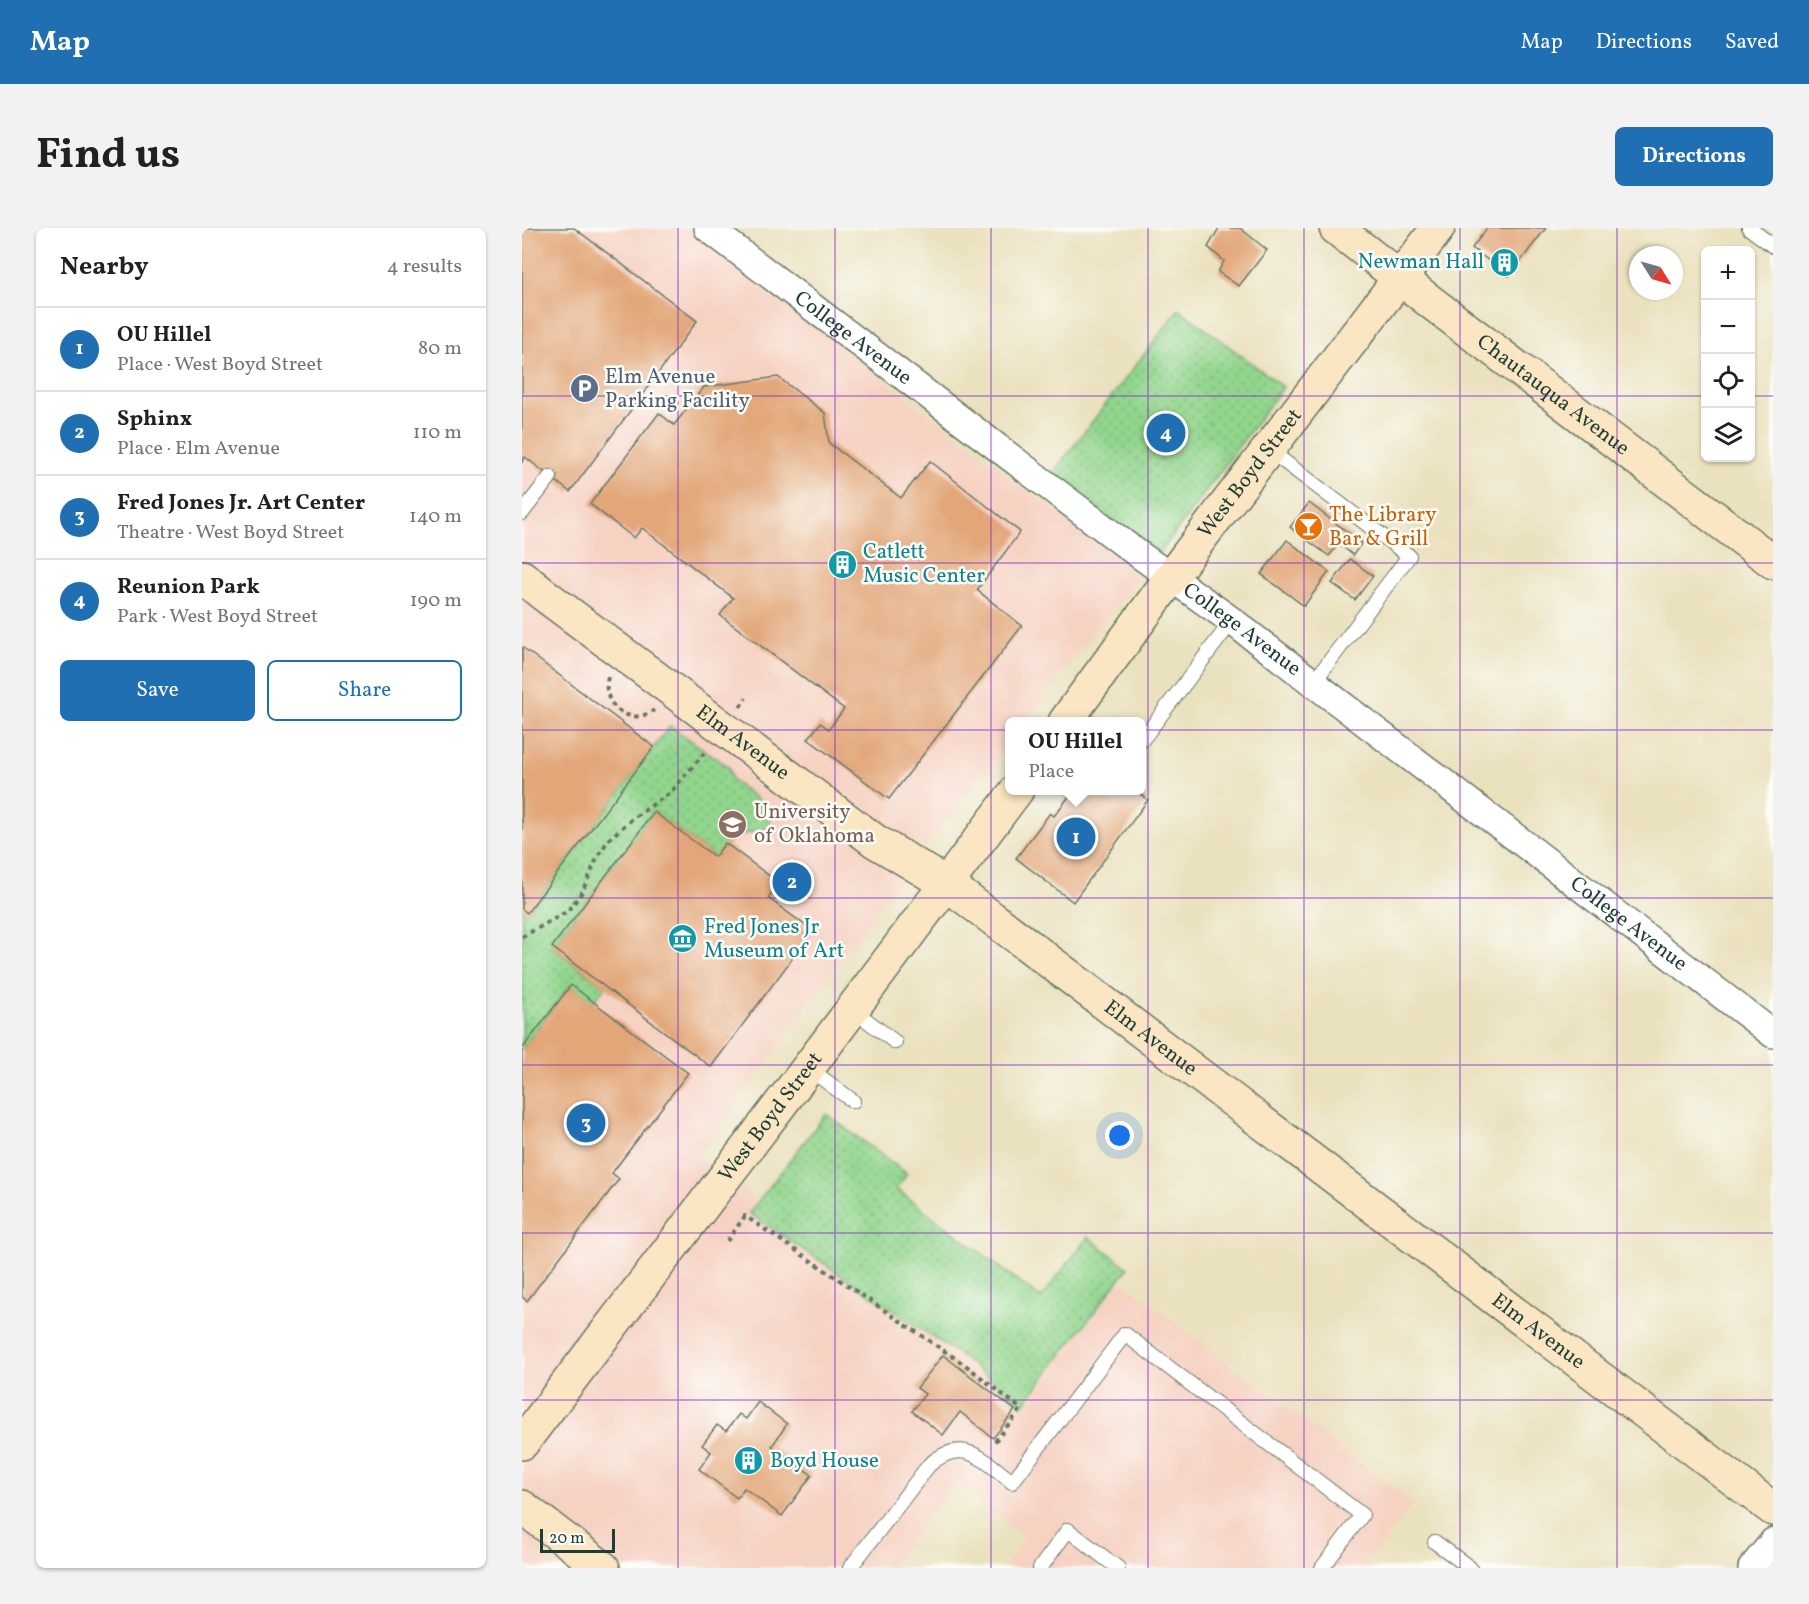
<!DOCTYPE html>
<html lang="en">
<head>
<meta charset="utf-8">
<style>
  :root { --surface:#fff; --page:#f2f2f2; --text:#202124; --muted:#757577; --line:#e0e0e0; --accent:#1f6fb2 }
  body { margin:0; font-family:Vollkorn,serif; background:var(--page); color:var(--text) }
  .controls { position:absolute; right:18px; top:18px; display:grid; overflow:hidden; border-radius:9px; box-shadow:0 2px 4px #0004 }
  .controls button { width:54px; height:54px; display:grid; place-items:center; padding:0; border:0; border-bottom:2px solid var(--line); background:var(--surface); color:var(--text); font:30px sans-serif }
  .compass { position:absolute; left:1107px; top:18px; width:54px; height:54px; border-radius:50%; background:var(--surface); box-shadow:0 2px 4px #0004; rotate:127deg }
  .scale { position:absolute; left:18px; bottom:15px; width:75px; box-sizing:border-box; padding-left:6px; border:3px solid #1f3d34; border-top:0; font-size:16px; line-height:21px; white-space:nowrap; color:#1f3d34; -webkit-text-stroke:4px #fdfcf7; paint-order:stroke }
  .you { position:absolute; left:598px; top:908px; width:21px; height:21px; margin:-15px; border:4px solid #fff; border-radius:50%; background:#1a73e8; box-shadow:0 0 0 9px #1a73e833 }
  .badge { display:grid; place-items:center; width:39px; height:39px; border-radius:50%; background:var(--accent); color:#fff; font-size:20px; font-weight:700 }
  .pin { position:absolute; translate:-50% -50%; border:3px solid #fff; box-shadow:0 2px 6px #0006 }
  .popup { position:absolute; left:483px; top:489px; width:141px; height:78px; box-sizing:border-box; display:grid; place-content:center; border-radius:9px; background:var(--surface); filter:drop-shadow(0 2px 4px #0005); font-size:20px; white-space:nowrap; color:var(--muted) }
  .popup b { font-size:22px; color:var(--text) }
  .popup::after { content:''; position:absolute; left:50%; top:100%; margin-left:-12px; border:12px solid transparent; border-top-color:var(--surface) }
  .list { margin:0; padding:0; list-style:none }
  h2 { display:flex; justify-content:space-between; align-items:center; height:78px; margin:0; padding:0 24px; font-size:26px }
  h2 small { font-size:20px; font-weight:400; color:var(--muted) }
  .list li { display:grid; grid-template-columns:39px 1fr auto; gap:18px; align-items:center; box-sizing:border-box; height:84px; padding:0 24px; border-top:2px solid var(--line) }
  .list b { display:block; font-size:22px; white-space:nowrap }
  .list p { margin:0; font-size:20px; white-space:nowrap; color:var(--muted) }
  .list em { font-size:20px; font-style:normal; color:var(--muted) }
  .actions { display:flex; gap:12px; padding:18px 24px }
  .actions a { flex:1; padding:14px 0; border:2px solid var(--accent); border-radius:9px; text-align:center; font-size:21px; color:var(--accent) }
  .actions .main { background:var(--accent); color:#fff }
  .icon { flex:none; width:33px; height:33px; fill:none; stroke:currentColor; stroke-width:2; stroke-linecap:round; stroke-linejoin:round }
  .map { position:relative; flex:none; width:1251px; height:1340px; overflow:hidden; border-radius:9px }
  header { display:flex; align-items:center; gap:36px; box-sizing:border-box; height:84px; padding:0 30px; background:var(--accent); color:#fff }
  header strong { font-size:28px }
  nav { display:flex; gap:33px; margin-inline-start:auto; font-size:21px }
  .intro { display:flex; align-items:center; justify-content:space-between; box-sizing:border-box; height:144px; padding:0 36px }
  h1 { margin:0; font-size:42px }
  .button { padding:15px 27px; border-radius:9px; background:var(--accent); color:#fff; font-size:21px; font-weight:700 }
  main { display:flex; gap:36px; padding:0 36px }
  aside { flex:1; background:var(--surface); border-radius:9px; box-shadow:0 2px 4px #0004 }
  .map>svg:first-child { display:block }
</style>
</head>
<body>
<header>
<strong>Map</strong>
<nav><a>Map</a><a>Directions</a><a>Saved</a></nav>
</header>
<div class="intro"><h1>Find us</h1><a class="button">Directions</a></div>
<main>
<aside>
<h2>Nearby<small>4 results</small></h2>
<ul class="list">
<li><span class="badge">1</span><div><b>OU Hillel</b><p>Place · West Boyd Street</p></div><em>80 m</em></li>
<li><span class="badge">2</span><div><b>Sphinx</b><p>Place · Elm Avenue</p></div><em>110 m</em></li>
<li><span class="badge">3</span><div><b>Fred Jones Jr. Art Center</b><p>Theatre · West Boyd Street</p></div><em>140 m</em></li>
<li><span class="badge">4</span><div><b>Reunion Park</b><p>Park · West Boyd Street</p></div><em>190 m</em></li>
</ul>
<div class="actions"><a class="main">Save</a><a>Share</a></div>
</aside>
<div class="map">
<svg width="1251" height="1340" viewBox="0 0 1251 1340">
  <defs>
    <pattern id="green-dots" width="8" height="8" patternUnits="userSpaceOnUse" patternTransform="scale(1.5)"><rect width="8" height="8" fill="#92d58d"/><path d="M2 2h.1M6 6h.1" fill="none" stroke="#77ae74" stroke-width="1.8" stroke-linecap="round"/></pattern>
  </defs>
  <rect width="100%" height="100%" fill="#fdfcf7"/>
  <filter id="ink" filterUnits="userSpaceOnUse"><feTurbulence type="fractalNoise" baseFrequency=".0167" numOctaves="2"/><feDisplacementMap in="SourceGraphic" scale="12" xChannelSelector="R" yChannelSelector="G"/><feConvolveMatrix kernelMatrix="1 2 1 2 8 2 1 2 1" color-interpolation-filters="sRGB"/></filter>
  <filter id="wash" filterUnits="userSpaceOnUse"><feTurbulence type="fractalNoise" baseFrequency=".008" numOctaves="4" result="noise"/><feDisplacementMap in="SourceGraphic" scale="24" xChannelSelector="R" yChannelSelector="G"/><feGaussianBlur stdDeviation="1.35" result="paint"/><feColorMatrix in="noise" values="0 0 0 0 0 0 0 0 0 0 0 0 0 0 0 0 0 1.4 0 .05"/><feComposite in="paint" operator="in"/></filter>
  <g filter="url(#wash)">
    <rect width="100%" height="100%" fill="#eae1be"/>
    <path fill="#f6d2c3" d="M0,0H162L617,347L503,493L488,494V512L356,680L177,928L502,1180L599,1053L891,1276L842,1340H481L503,1310L433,1254L368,1340H0Z"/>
    <g fill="url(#green-dots)" stroke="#588960" stroke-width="1.5">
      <path d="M657,81L761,159L637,326L527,250Z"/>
      <path d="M148,498L207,539L210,552L253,585L242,602C217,605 208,609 193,629L132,584L30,719L83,759L71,774L48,757L0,821V681L5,685Z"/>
      <path d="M304,886L385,946L374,961L519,1070L566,1009L606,1040L501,1177L436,1126L227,985Z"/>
    </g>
    <g id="blocks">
      <g fill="#e2a678">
        <path d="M0,0H52L175,93L48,264L3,229L0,234Z"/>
        <path d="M697,0H718L745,22L717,58L696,44L702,33L686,19Z"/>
        <path d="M965,0H1024L987,48L950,20Z"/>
        <path d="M256,149L303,185L307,215L379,270L408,233L498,304L455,362L500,398L367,571L286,511L298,495L307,501L322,481L198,387L211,370L120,300L112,310L68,276L137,185L152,197L182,159Z"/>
        <path d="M787,275L840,315L831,327L817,316L807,328L768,299Z"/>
        <path d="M765,312L807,344L782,378L739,346Z"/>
        <path d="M828,331L851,348L833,372L810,355Z"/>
        <path d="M0,419L132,519L5,685L0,681Z"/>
        <path d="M552,562H613L626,572L551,674L494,630L528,585L532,588Z"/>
        <path d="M132,584L193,629L203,615L257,655L246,670L291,703L189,839L30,719Z"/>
        <path d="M49,757L166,845L90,945L97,951L5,1073L0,1069V821Z"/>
        <path d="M421,1127L493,1182L471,1210L438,1184L421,1207L390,1183L403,1166L395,1160Z"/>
        <path d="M236,1174L265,1196L250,1218L290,1247L260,1288L222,1260L215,1270L177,1241L189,1224L180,1217L195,1197L204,1203L217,1186L224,1191Z"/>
      </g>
    </g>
  </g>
  <g filter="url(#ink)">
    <use href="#blocks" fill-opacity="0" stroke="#667664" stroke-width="1.5"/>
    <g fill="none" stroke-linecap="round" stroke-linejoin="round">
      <defs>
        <g id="lane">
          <path d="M1227,0L1251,18"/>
          <path d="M747,222L887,328L791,455"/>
          <path d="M0,285L28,249"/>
          <path d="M620,512L710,393"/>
          <path d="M330,781L373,814"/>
          <path d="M286,840L331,873"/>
          <path d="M913,1314L948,1340"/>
          <path d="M328,1340L407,1237C441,1207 462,1232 490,1254L603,1106L840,1287L800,1340"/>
          <path d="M518,1340L546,1302L596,1340"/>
        </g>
        <g id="street">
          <path id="s1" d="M186,0L608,320L710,393L1251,806"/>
          <path d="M1230,1340L1251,1314"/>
        </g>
        <g id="secondary">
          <path id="s2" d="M814,0L910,75L1251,334"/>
          <path id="s3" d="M0,349L21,366L353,613L425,656L1251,1281"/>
          <path id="s4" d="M543,494L664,329L916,0"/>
          <path id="s5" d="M0,1215L286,840L495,562"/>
          <path d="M0,1279L81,1340"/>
        </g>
      </defs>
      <use href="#lane" stroke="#667664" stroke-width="16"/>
      <use href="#street" stroke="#667664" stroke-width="30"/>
      <use href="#secondary" stroke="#667664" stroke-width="36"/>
      <g stroke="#667664" stroke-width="4" stroke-dasharray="4.5 4.5" stroke-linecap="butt">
        <path d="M86,449C78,477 108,500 132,482"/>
        <path d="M218,479L224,470"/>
        <path d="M0,709L46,683L60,664L76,628L87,611L111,590L148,565L184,523"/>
        <path d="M205,1013L223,988L446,1139L499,1181L471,1216"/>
      </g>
      <use href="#lane" stroke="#fff" stroke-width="14"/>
      <use href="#street" stroke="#fff" stroke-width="27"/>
      <use href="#secondary" stroke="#fbe6c3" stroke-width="33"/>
    </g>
  </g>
  <path fill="none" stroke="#7b2cbf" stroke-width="1.5" stroke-opacity="0.55" d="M156,0V1340M313,0V1340M469,0V1340M626,0V1340M782,0V1340M938,0V1340M1095,0V1340M0,168H1184M1228,168H1251M0,335H1251M0,502H1251M0,670H1251M0,837H1251M0,1005H1251M0,1172H1251"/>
  <defs>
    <symbol id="building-disc" viewBox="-11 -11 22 22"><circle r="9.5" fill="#0f9aa8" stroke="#fdfcf7"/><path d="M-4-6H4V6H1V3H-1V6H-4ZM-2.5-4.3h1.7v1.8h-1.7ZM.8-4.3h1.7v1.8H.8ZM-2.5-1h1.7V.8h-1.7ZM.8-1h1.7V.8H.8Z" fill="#fff"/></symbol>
    <symbol id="parking-disc" viewBox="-11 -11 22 22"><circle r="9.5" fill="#5c6f8a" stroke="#fdfcf7"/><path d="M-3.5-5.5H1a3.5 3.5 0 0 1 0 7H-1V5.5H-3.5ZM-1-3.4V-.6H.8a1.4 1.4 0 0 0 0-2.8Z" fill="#fff"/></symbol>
    <symbol id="bar-disc" viewBox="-11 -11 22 22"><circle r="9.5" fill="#e8710a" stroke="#fdfcf7"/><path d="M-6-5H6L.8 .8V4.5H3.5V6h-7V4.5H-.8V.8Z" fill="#fff"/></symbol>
    <symbol id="university-disc" viewBox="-11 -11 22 22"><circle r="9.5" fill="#8d6e63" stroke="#fdfcf7"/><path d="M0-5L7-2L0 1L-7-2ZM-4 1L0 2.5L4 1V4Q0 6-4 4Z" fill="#fff"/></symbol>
    <symbol id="museum-disc" viewBox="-11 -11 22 22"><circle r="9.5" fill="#0f9aa8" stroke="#fdfcf7"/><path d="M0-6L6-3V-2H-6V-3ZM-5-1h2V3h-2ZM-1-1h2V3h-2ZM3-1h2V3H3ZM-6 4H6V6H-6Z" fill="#fff"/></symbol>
  </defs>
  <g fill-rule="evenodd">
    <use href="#building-disc" x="966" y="18" width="33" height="33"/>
    <use href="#parking-disc" x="46" y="144" width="33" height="33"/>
    <use href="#bar-disc" x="770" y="282" width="33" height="33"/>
    <use href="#building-disc" x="304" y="320" width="33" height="33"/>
    <use href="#university-disc" x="194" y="580" width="33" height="33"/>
    <use href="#museum-disc" x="144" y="694" width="33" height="33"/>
    <use href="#building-disc" x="210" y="1216" width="33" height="33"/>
  </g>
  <g text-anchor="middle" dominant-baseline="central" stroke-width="5" stroke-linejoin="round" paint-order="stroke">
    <g font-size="21" fill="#0d838f" stroke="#fdfcf7" text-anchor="start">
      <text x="962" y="34" text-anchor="end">Newman Hall</text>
      <text x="341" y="324">Catlett<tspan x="341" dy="24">Music Center</tspan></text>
      <text x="182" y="699">Fred Jones Jr<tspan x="182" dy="24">Museum of Art</tspan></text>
      <text x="248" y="1233">Boyd House</text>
    </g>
    <g font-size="21" fill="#1f3d34" stroke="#fdfcf7">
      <text stroke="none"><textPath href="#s1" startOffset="182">College Avenue</textPath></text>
      <text stroke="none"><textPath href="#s2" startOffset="274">Chautauqua Avenue</textPath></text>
      <text stroke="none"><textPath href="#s4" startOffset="310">West Boyd Street</textPath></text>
      <text stroke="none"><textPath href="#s1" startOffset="668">College Avenue</textPath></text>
      <text stroke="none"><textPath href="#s3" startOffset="276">Elm Avenue</textPath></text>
      <text stroke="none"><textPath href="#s1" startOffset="1154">College Avenue</textPath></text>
      <text stroke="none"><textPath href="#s3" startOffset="780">Elm Avenue</textPath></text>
      <text stroke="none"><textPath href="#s5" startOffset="410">West Boyd Street</textPath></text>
      <text stroke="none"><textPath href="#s3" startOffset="1266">Elm Avenue</textPath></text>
    </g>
    <g font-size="21" fill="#4e5e75" stroke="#fdfcf7" text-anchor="start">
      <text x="83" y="149">Elm Avenue<tspan x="83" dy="24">Parking Facility</tspan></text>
    </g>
    <g font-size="21" fill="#c56008" stroke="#fdfcf7" text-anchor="start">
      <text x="807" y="287">The Library<tspan x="807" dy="24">Bar &amp; Grill</tspan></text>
    </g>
    <g font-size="21" fill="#785e54" stroke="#fdfcf7" text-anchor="start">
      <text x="232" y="584">University<tspan x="232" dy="24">of Oklahoma</tspan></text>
    </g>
  </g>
</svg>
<div class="controls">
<button>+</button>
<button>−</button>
<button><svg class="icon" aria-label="locate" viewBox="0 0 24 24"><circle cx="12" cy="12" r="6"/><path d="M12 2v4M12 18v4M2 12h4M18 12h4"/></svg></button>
<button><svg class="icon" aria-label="layers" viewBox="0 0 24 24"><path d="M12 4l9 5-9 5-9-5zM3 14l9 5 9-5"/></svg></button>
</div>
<svg class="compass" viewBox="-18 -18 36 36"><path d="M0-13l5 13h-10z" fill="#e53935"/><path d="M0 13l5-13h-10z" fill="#757577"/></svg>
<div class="scale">20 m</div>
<div class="you"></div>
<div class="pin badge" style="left:554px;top:609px">1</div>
<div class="popup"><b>OU Hillel</b>Place</div>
<div class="pin badge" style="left:270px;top:654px">2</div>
<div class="pin badge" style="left:64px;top:895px">3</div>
<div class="pin badge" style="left:644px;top:205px">4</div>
</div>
</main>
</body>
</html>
